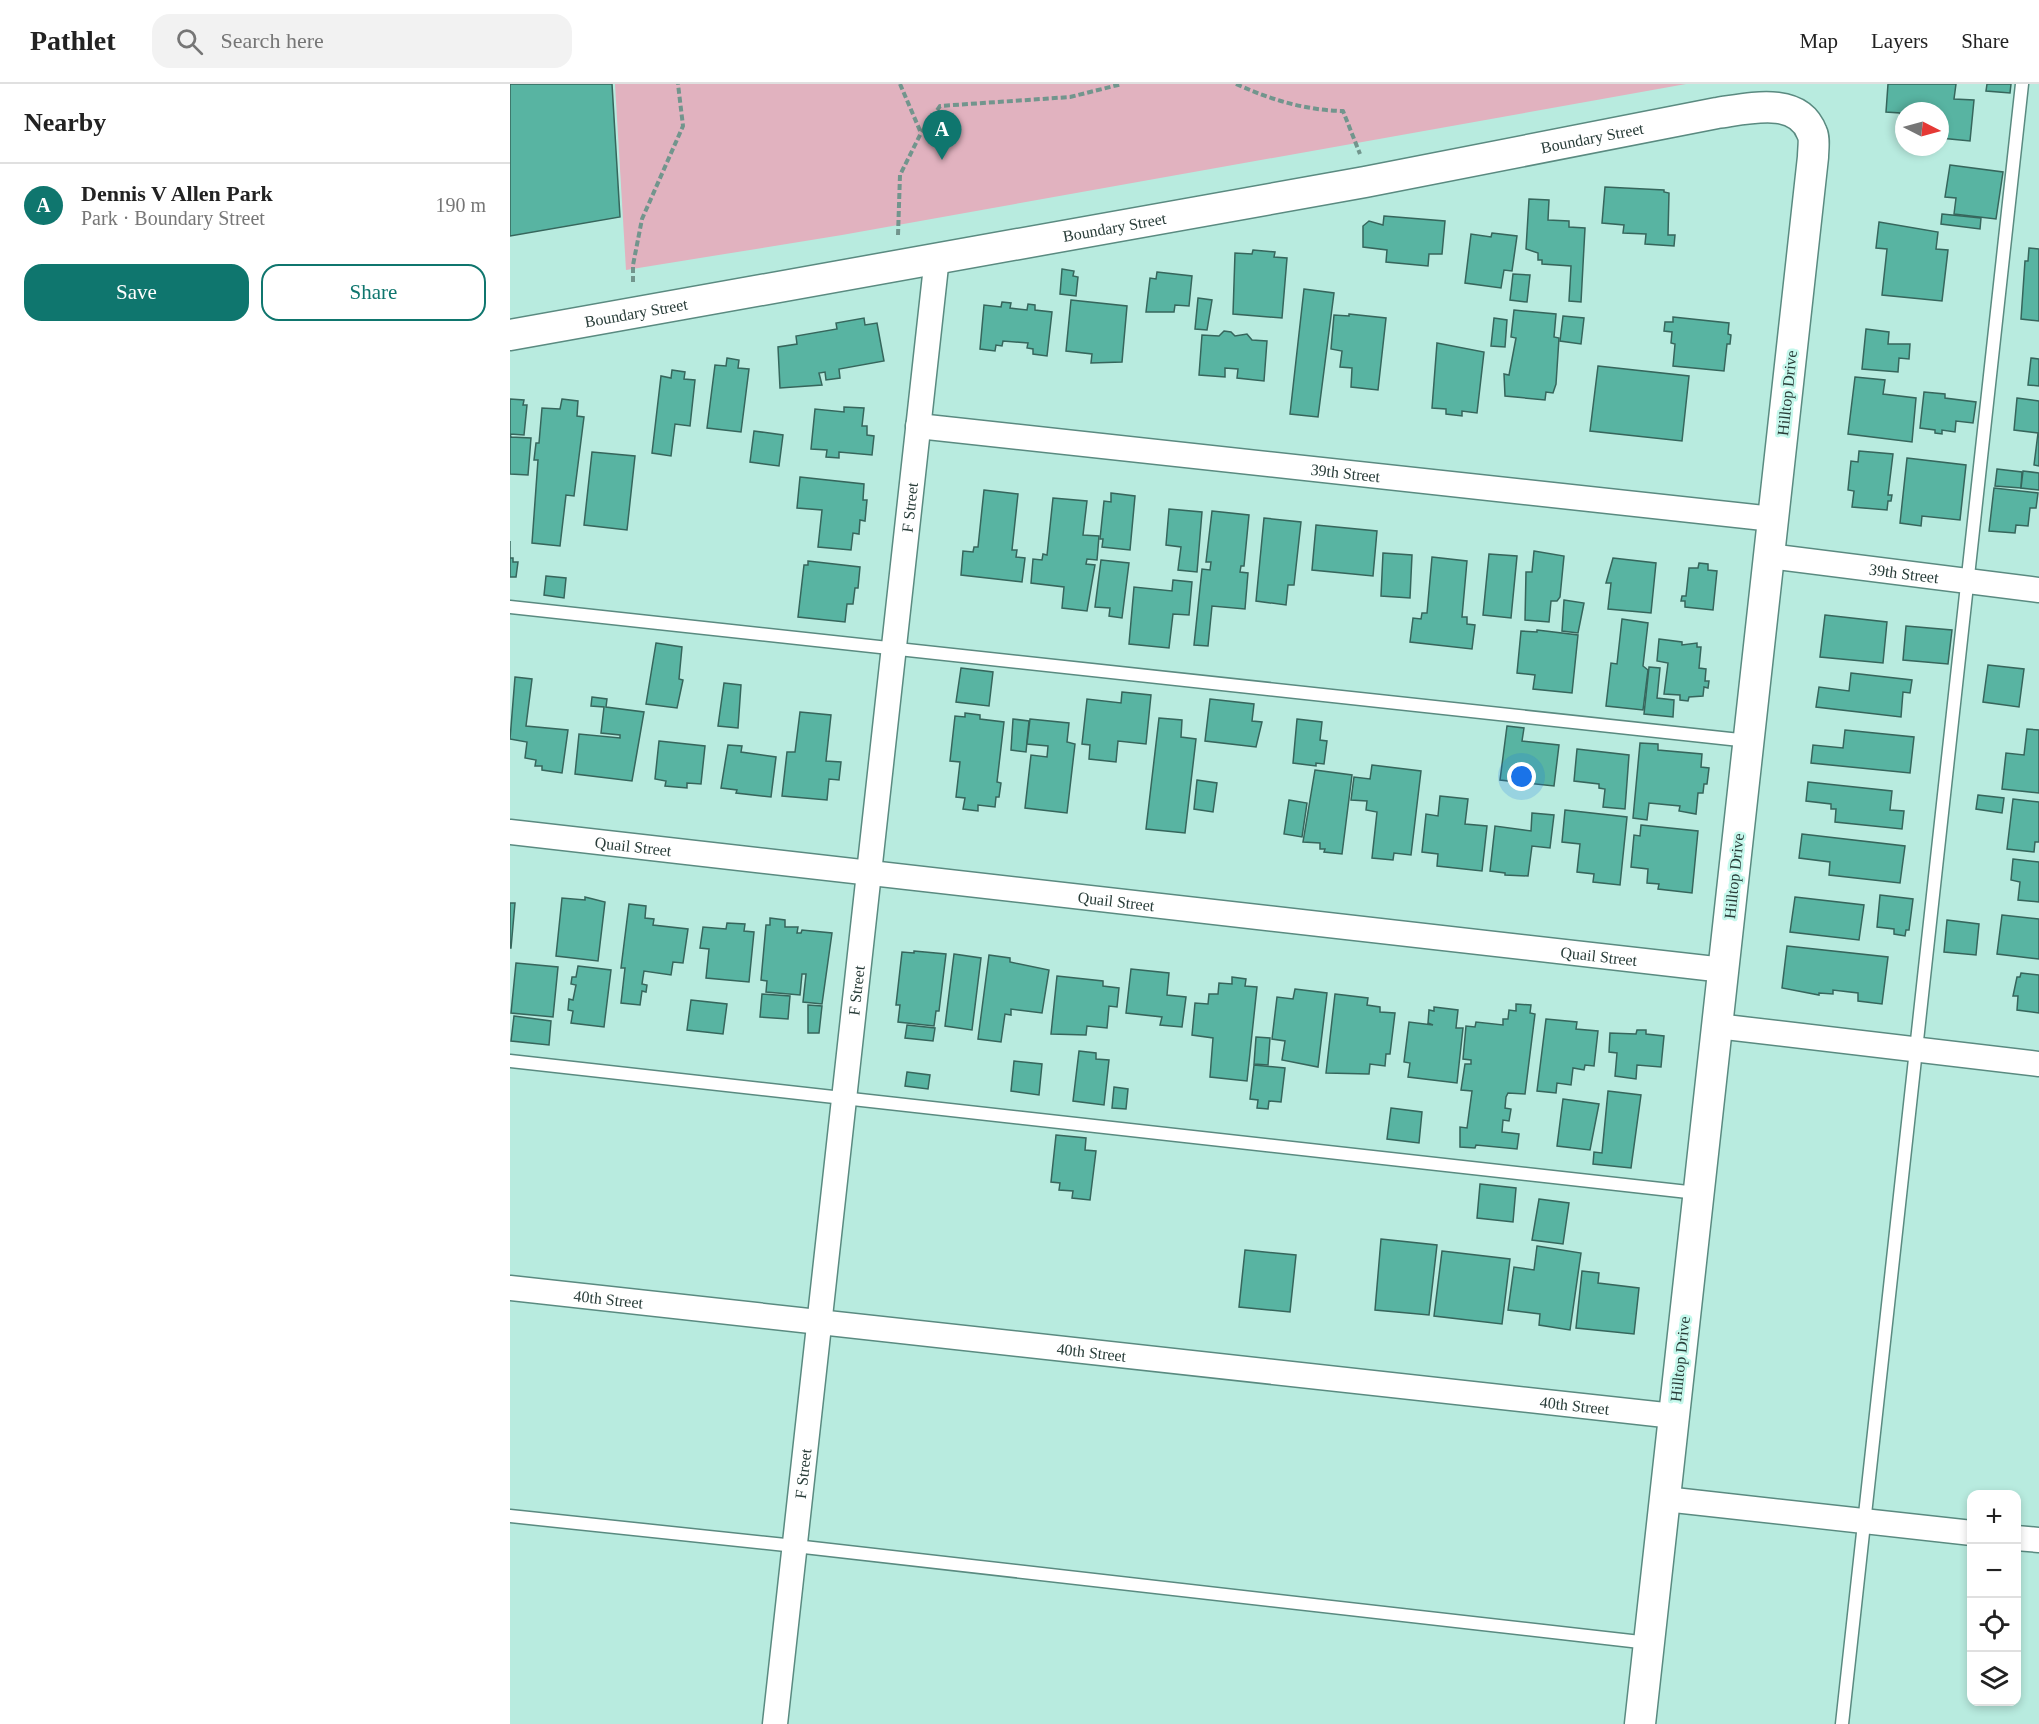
<!DOCTYPE html>
<html lang="en">
<head>
<meta charset="utf-8">
<style>
  :root { --surface:#fff; --page:#f2f2f2; --text:#222; --muted:#767676; --line:#e0e0e0; --accent:#0f766e }
  body { margin:0; font-family:Georgia,serif; background:var(--page); color:var(--text) }
  .controls { position:absolute; right:18px; bottom:18px; display:grid; overflow:hidden; border-radius:12px; box-shadow:0 3px 9px #0003 }
  .controls button { width:54px; height:54px; display:grid; place-items:center; padding:0; border:0; border-bottom:2px solid var(--line); background:var(--surface); color:var(--text); font:30px sans-serif }
  .compass { position:absolute; left:1385px; top:18px; width:54px; height:54px; border-radius:50%; background:var(--surface); box-shadow:0 3px 9px #0003; rotate:96deg }
  .you { position:absolute; left:1012px; top:693px; width:21px; height:21px; margin:-15px; border:4px solid #fff; border-radius:50%; background:#1a73e8; box-shadow:0 0 0 9px #1a73e833 }
  .badge { display:grid; place-items:center; width:39px; height:39px; border-radius:50%; background:var(--accent); color:#fff; font-size:20px; font-weight:700 }
  .pin { position:absolute; translate:-50% -50px; filter:drop-shadow(0 2px 3px #0008) }
  .pin::after { content:''; position:absolute; top:32px; width:21px; height:18px; background:inherit; clip-path:polygon(0 0,100% 0,50% 100%) }
  .list { margin:0; padding:0; list-style:none }
  h2 { display:flex; justify-content:space-between; align-items:center; height:78px; margin:0; padding:0 24px; font-size:26px }
  h2 small { font-size:20px; font-weight:400; color:var(--muted) }
  .list li { display:grid; grid-template-columns:39px 1fr auto; gap:18px; align-items:center; box-sizing:border-box; height:84px; padding:0 24px; border-top:2px solid var(--line) }
  .list b { display:block; font-size:22px; white-space:nowrap }
  .list p { margin:0; font-size:20px; white-space:nowrap; color:var(--muted) }
  .list em { font-size:20px; font-style:normal; color:var(--muted) }
  .actions { display:flex; gap:12px; padding:18px 24px }
  .actions a { flex:1; padding:14px 0; border:2px solid var(--accent); border-radius:18px; text-align:center; font-size:21px; color:var(--accent) }
  .actions .main { background:var(--accent); color:#fff }
  .icon { flex:none; width:33px; height:33px; fill:none; stroke:currentColor; stroke-width:2; stroke-linecap:round; stroke-linejoin:round }
  .map { position:relative; flex:none; width:1529px; height:1640px; overflow:hidden }
  header { display:flex; align-items:center; gap:36px; box-sizing:border-box; height:84px; padding:0 30px; background:var(--surface); border-bottom:2px solid var(--line) }
  header strong { font-size:28px }
  nav { display:flex; gap:33px; margin-inline-start:auto; font-size:21px }
  .search { width:420px; height:54px; background:var(--page); display:flex; align-items:center; gap:15px; box-sizing:border-box; padding:0 21px; border-radius:18px; color:var(--muted); font-size:22px }
  main { display:flex }
  aside { flex:1; background:var(--surface) }
  .map>svg:first-child { display:block }
</style>
</head>
<body>
<header>
<strong>Pathlet</strong>
<div class="search"><svg class="icon" aria-label="search" viewBox="0 0 24 24"><circle cx="10" cy="10" r="6"/><path d="M15 15l6 6"/></svg>Search here</div>
<nav><a>Map</a><a>Layers</a><a>Share</a></nav>
</header>
<main>
<aside>
<h2>Nearby<small></small></h2>
<ul class="list">
<li><span class="badge">A</span><div><b>Dennis V Allen Park</b><p>Park · Boundary Street</p></div><em>190 m</em></li>
</ul>
<div class="actions"><a class="main">Save</a><a>Share</a></div>
</aside>
<div class="map">
<svg width="1529" height="1640" viewBox="0 0 1529 1640">
  <rect width="100%" height="100%" fill="#b8ebdf"/>
  <path fill="#e1b2bf" d="M105,0H1176L332,151L116,186Z"/>
  <g fill="#58b4a2" stroke="#36665c" stroke-width="1.5">
    <path d="M0,0H102L110,133L0,152Z"/>
    <path d="M1378,0H1446L1444,15L1464,16L1460,57L1430,54V27H1394V51L1388,50L1390,29L1376,28Z"/>
    <path d="M1477,0H1501L1500,9L1476,7Z"/>
    <path d="M1440,81L1493,88L1486,135L1444,130L1446,114L1435,113Z"/>
    <path d="M1095,103L1154,106V108L1159,109L1158,151H1165L1164,162L1135,160L1136,150L1113,149L1114,141L1092,139Z"/>
    <path d="M1019,115L1039,116L1038,136L1059,137V143L1075,144L1071,218L1059,217L1061,182L1032,180V176H1028V169L1016,165Z"/>
    <path d="M1432,130L1471,134L1470,145L1431,140Z"/>
    <path d="M874,132L935,137L932,170H919L918,182L876,178L877,166L853,163V142L859,137L873,141Z"/>
    <path d="M1369,138L1428,148L1426,165L1438,166L1432,217L1372,211L1377,165L1366,164Z"/>
    <path d="M982,149L1007,152L1002,187L994,186L991,204L955,199L961,150L981,153Z"/>
    <path d="M1519,164L1529,165V237L1511,235L1515,177H1518Z"/>
    <path d="M743,166L765,168L764,173L777,174L772,234L723,230L725,169L742,170Z"/>
    <path d="M552,185L564,187L563,192L568,193L566,212L550,210Z"/>
    <path d="M647,188L682,192L679,222L665,221L664,228H636L640,194L646,195Z"/>
    <path d="M1003,190L1020,191L1017,218L1000,216Z"/>
    <path d="M794,205L824,209L808,333L780,330Z"/>
    <path d="M688,214L702,216L697,246L685,245Z"/>
    <path d="M561,216L617,222L612,278L581,279L582,270L556,267Z"/>
    <path d="M492,218L501,219L500,224L517,226L518,220L525,221V226L542,228L537,272L523,270V265L517,264L518,259L493,257L492,262L486,261L485,267L470,265L474,221L491,223Z"/>
    <path d="M1004,226L1046,230L1044,253L1049,254L1046,300L1043,309L1036,308L1035,316L995,312L994,290L999,291L1006,254L1001,253Z"/>
    <path d="M839,230L876,234L868,306L841,303L842,284L830,283L832,267L821,265L824,231L839,232Z"/>
    <path d="M1053,232L1074,234L1071,260L1050,257Z"/>
    <path d="M1163,233L1219,239L1218,250L1221,251L1220,260H1217L1214,287L1163,282L1165,260L1161,259L1162,248L1154,247L1155,238H1163Z"/>
    <path d="M354,234L355,241L367,239L374,277L329,285L330,294L316,296L315,288L309,289L312,301L270,304L268,263L287,260L286,252L327,245L326,239Z"/>
    <path d="M984,234L997,236L995,263L981,262Z"/>
    <path d="M1356,245L1379,248L1378,260H1400L1399,275L1389,274L1388,288L1352,285Z"/>
    <path d="M714,247L721,248L725,252L737,250L742,256L757,257L754,297L727,294L728,285L715,284V293L689,291L692,251L709,252Z"/>
    <path d="M927,259L974,268L967,329L952,327V332L936,330V325L922,324Z"/>
    <path d="M217,274L229,276L228,284L239,285L231,348L197,344L205,281L216,282Z"/>
    <path d="M1521,274L1529,275V302L1518,301Z"/>
    <path d="M1088,282L1179,292L1172,357L1080,347Z"/>
    <path d="M162,286L175,288L174,295L185,296L180,342L165,340L161,372L142,369L151,292L161,294Z"/>
    <path d="M1345,293L1375,296L1373,310L1406,314L1402,358L1338,350Z"/>
    <path d="M1414,308L1435,310V314L1466,318L1463,339L1446,337L1445,348L1432,346V350L1425,349V346L1410,344Z"/>
    <path d="M1507,314L1529,317V382L1524,381L1528,349L1504,346Z"/>
    <path d="M0,315L14,316L13,321H17L14,351L0,350L1,353L21,354L18,391L0,390Z"/>
    <path d="M52,315L68,317L67,332L74,333L64,412L56,411L50,462L22,459L28,376H24L26,359H29L32,324L50,325Z"/>
    <path d="M334,323L354,324L352,342H357V351L364,352L362,371L329,368V374L316,373L317,366L301,365L305,325L334,328Z"/>
    <path d="M244,347L273,351L269,382L240,378Z"/>
    <path d="M1349,367L1383,370L1378,411H1382L1381,417H1378L1377,426L1342,423L1344,407L1338,406L1341,377L1348,378Z"/>
    <path d="M82,368L125,372L117,446L74,441Z"/>
    <path d="M1397,374L1456,381L1450,436L1412,432L1411,442L1390,439Z"/>
    <path d="M1487,385L1512,388L1511,404L1485,402Z"/>
    <path d="M1513,387L1529,389V406L1511,404Z"/>
    <path d="M290,393L354,400L353,416H357L355,437L350,436L349,450L343,449L341,466L308,463L312,426L287,424Z"/>
    <path d="M1484,404L1528,409L1526,424H1520L1518,442L1506,441L1505,449L1479,447Z"/>
    <path d="M474,406L508,410L502,466H507L506,473L515,474L512,498L451,491L453,467L463,468L464,463H468Z"/>
    <path d="M601,409L625,412L620,466L592,463L593,455H590L594,417L601,418Z"/>
    <path d="M543,414L577,417L573,451L589,452L587,476L577,475L576,480L585,481L577,527L552,524L554,503L521,499L523,475L532,476L533,470L537,471Z"/>
    <path d="M659,425L692,428L687,488L668,486L671,463L656,461Z"/>
    <path d="M702,427L739,431L734,482H731L730,488L738,489L735,525L702,522L698,562L684,561L692,485L700,486L701,478H696Z"/>
    <path d="M754,434L791,438L784,501H778L776,521L746,517Z"/>
    <path d="M806,441L867,447L863,492L802,486Z"/>
    <path d="M0,457V474H3V478H8L6,493H0Z"/>
    <path d="M1024,467L1054,472L1050,513L1047,517H1041L1039,538L1015,536L1016,488H1022Z"/>
    <path d="M873,469L902,471L900,514L871,512Z"/>
    <path d="M979,470L1007,472L1001,534L973,531Z"/>
    <path d="M922,473L957,477L952,533H957V540L965,541L962,565L900,558L903,534L911,535L912,529H917Z"/>
    <path d="M1103,474L1146,479L1141,529L1098,525L1101,499H1096Z"/>
    <path d="M591,476L619,479L612,534L599,532L600,524L585,523Z"/>
    <path d="M298,477L350,483L348,504H345L343,520H337L335,538L288,533L294,481H298Z"/>
    <path d="M1189,479L1198,480V486L1207,487L1203,526L1175,523V517H1171L1172,512H1176L1179,484H1188Z"/>
    <path d="M36,492L56,494L54,514L34,511Z"/>
    <path d="M663,496L682,498L679,531L663,530L659,564L619,560L624,503L662,507Z"/>
    <path d="M1054,516L1074,519L1068,549L1052,547Z"/>
    <path d="M1315,531L1377,538L1373,579L1310,573Z"/>
    <path d="M1112,535L1138,539L1133,582L1138,586L1133,626L1096,622L1101,579L1107,580Z"/>
    <path d="M1396,542L1442,546L1438,580L1393,576Z"/>
    <path d="M1027,546L1068,551L1062,609L1023,605L1025,591L1007,589L1011,547L1027,548Z"/>
    <path d="M1149,555L1172,558V561L1187,559V563H1191L1189,584L1196,585L1195,597H1199L1198,604L1194,603L1193,612L1179,613L1178,617L1170,616V611L1154,610L1158,579L1147,577Z"/>
    <path d="M146,559L172,563L169,595L173,596L167,624L136,620Z"/>
    <path d="M1478,581L1514,585L1509,623L1473,618Z"/>
    <path d="M1139,583L1150,584L1147,614L1164,616L1163,633L1134,630Z"/>
    <path d="M451,584L483,588L479,622L446,618Z"/>
    <path d="M1341,589L1402,596L1400,609L1393,608L1391,633L1306,623L1309,603L1339,607Z"/>
    <path d="M5,593L22,595L16,642L58,646L52,689L32,686V682H25L26,676L15,674L17,658L0,655Z"/>
    <path d="M214,599L231,601L228,644L208,642Z"/>
    <path d="M612,608L641,611L636,660L608,657L606,678L579,675L580,661L572,660L577,615L611,619Z"/>
    <path d="M82,613L97,615L96,623L134,628L122,697L65,690L69,650L110,654V651L91,649L94,623L81,622Z"/>
    <path d="M700,615L744,620L742,637L752,638L746,663L695,657Z"/>
    <path d="M290,628L321,631L316,677L331,678L329,696L319,695L317,716L272,712L277,668H285Z"/>
    <path d="M455,629L470,631V635L494,638L487,698L491,699L489,713H486L485,723L468,721V727L453,725L455,714L446,713L450,678L440,677L445,632L455,633Z"/>
    <path d="M649,634L672,636L671,653L686,655L675,749L636,745Z"/>
    <path d="M503,635L519,637L516,668L501,666Z"/>
    <path d="M520,635L559,639L557,658L565,660L557,729L515,724L521,671L537,673L538,662L517,660Z"/>
    <path d="M787,635L812,638L810,656L817,657L814,680L806,679V682L783,679Z"/>
    <path d="M997,642L1014,644L1012,657L1049,661L1044,702L990,696Z"/>
    <path d="M1517,645L1529,646V709L1492,705L1496,669L1514,671Z"/>
    <path d="M1335,646L1404,653L1400,689L1301,679L1303,661L1333,664Z"/>
    <path d="M149,657L195,662L191,700L177,699V704L155,702L156,697L145,695Z"/>
    <path d="M1130,659L1148,660V666L1192,670L1191,683L1199,684L1197,700H1194L1193,709H1188L1186,730L1169,727L1170,722L1139,719L1137,736L1123,734Z"/>
    <path d="M218,661L232,662L231,668L266,673L261,713L226,709L227,706L211,704Z"/>
    <path d="M1067,665L1119,671L1115,725L1093,723L1095,705L1089,704V700L1064,697Z"/>
    <path d="M862,681L911,687L901,771L884,769L883,776L862,774L867,728L856,726L857,717L841,716L844,693L860,695Z"/>
    <path d="M805,686L842,691L832,770L814,768L815,765H810V759L793,758Z"/>
    <path d="M687,696L707,699L703,728L684,725Z"/>
    <path d="M1298,698L1382,707L1380,726L1394,727L1392,745L1325,738L1326,725H1321V720L1296,717Z"/>
    <path d="M1468,711L1494,714L1492,729L1466,725Z"/>
    <path d="M930,712L958,715L955,740L977,742L972,787L927,782L928,770L912,768L916,730L928,732Z"/>
    <path d="M1503,715L1529,718V758H1525L1524,768L1497,765Z"/>
    <path d="M779,716L797,719L792,753L774,750Z"/>
    <path d="M1055,726L1117,733L1110,801L1083,798L1084,790L1067,788L1070,760L1052,758Z"/>
    <path d="M1022,729L1044,731L1040,764L1022,762L1018,792L995,791V789L980,787L985,742L1021,747Z"/>
    <path d="M1131,741L1188,747L1182,809L1148,805L1149,800L1137,799L1138,785L1121,783L1124,751L1130,752Z"/>
    <path d="M1292,750L1395,762L1390,799L1319,791L1320,778L1289,774Z"/>
    <path d="M1503,775L1529,778V818L1508,816L1510,798L1501,796Z"/>
    <path d="M1370,811L1403,815L1399,846H1396L1395,852L1384,850V845L1367,843Z"/>
    <path d="M75,813L95,818L88,877L46,872L52,814L75,816Z"/>
    <path d="M1285,813L1354,821L1349,856L1280,848Z"/>
    <path d="M0,819H5L1,864H0Z"/>
    <path d="M119,820L136,822L135,834L144,835L143,841L178,845L173,879L163,878L161,891L134,887L132,900L137,901L136,908L132,907L130,921L111,919L115,884H111Z"/>
    <path d="M1492,831L1529,835V875L1487,870Z"/>
    <path d="M260,834L275,836V843H288L287,849H291L292,846L322,849L312,920L293,918L296,890H292L290,911L256,908L257,897L251,896L256,841H260Z"/>
    <path d="M1437,836L1469,840L1466,871L1434,868Z"/>
    <path d="M217,839L235,840L234,847L244,848L239,898L196,894L199,865L190,864L193,843L216,845Z"/>
    <path d="M1277,862L1378,873L1372,920L1348,917V909L1323,906V910L1309,909V911L1272,904Z"/>
    <path d="M404,867L436,870L429,927H426L424,942L388,938L390,921H386L392,868L404,869Z"/>
    <path d="M444,870L471,874L462,946L435,942Z"/>
    <path d="M479,871L500,874V878L539,886L532,929L501,925V931L495,930L491,958L468,955Z"/>
    <path d="M6,879L48,883L43,933L1,929Z"/>
    <path d="M68,882L101,886L94,943L61,939L63,927L58,926L59,915L63,916L66,901L61,900L62,893H66Z"/>
    <path d="M621,885L659,889L657,911L676,913L672,943L650,941L652,933L616,929Z"/>
    <path d="M1511,889L1529,891V929L1507,926L1508,912H1503L1507,893H1510Z"/>
    <path d="M547,892L593,897V902L609,904L607,923L599,922L597,944L577,942L576,951L541,950Z"/>
    <path d="M722,893L736,895L735,902L747,903L737,997L700,993L703,954L682,951L685,919L698,920L699,910H708L709,899L722,900Z"/>
    <path d="M785,905L817,909L808,983L772,976L775,957L762,955L767,913L783,915Z"/>
    <path d="M252,910L280,912L278,935L250,933Z"/>
    <path d="M825,910L858,914L857,921L870,923V928L885,929L880,970H876L875,982L860,980L859,990L816,989Z"/>
    <path d="M181,916L217,920L213,950L177,946Z"/>
    <path d="M1006,920L1021,921L1020,929L1025,930L1015,1010L998,1009L996,1013L995,1024L1001,1025L999,1037L993,1036L992,1048L1009,1050L1007,1065L966,1061L965,1064L950,1063V1043L957,1044L962,1007L951,1006L955,980H961V976L953,975L956,942L965,943L966,938L993,941V935H998L999,926L1006,927Z"/>
    <path d="M298,921L312,922L309,949H298Z"/>
    <path d="M924,923L948,926L946,944H953L947,999L898,993L900,979L894,978L899,938L923,941L918,939L919,926L924,927Z"/>
    <path d="M4,932L41,937L39,961L1,957Z"/>
    <path d="M1036,935L1067,938L1066,945L1088,947L1084,982L1075,981L1074,986L1063,984L1061,1001L1047,999L1046,1009L1027,1007Z"/>
    <path d="M397,941L425,944L423,957L395,954Z"/>
    <path d="M1127,946H1136V950L1154,952L1151,983L1127,981L1126,995L1105,992L1107,969L1099,968L1100,949L1126,950Z"/>
    <path d="M746,953L760,954L758,981L744,980Z"/>
    <path d="M569,967L586,969V975L599,976L594,1021L563,1017Z"/>
    <path d="M504,977L532,980L529,1011L501,1007Z"/>
    <path d="M744,981L775,984L771,1018L759,1017L758,1025L747,1024L748,1016L740,1015Z"/>
    <path d="M397,988L420,991L418,1005L395,1002Z"/>
    <path d="M604,1003L618,1005L616,1025L602,1024Z"/>
    <path d="M1098,1007L1131,1011L1121,1084L1083,1080L1084,1068L1092,1069Z"/>
    <path d="M1053,1015L1089,1020L1080,1066L1047,1062Z"/>
    <path d="M881,1024L912,1028L909,1059L877,1055Z"/>
    <path d="M546,1051L576,1054L575,1066L586,1067L580,1116L562,1114L563,1107L549,1106L550,1099L541,1098Z"/>
    <path d="M970,1100L1006,1104L1003,1138L967,1134Z"/>
    <path d="M1029,1115L1059,1119L1053,1160L1022,1156Z"/>
    <path d="M871,1155L927,1161L919,1231L865,1226Z"/>
    <path d="M1027,1162L1071,1169L1060,1246L1029,1241L1030,1230L998,1226L1004,1183L1024,1186Z"/>
    <path d="M735,1166L786,1171L780,1228L729,1223Z"/>
    <path d="M932,1167L1000,1175L992,1240L924,1232Z"/>
    <path d="M1072,1187L1089,1189L1088,1199L1129,1204L1124,1250L1066,1244Z"/>
  </g>
  <g fill="none" stroke-linecap="round" stroke-linejoin="round">
    <defs>
      <g id="service">
        <path d="M0,523L1239,657"/>
        <path d="M0,977L1187,1109"/>
        <path d="M0,1432L285,1462L1139,1559"/>
        <path d="M1332,1640L1512,0"/>
      </g>
      <g id="minor">
        <path id="s1" d="M408,342L1263,435"/>
        <path id="s2" d="M1259,472L1529,506"/>
        <path id="s3" d="M0,748L1214,886"/>
        <path d="M1207,942L1529,980"/>
        <path id="s4" d="M0,1204L1164,1332"/>
        <path d="M1155,1415L1462,1449"/>
        <path d="M1506,1454L1529,1456"/>
        <path id="s5" d="M265,1640L427,173"/>
      </g>
      <g id="tertiary">
        <path id="s6" d="M0,251L855,98L1207,29C1237,25 1288,11 1302,49C1305,55 1303,66 1303,73L1130,1640"/>
      </g>
    </defs>
    <use href="#service" stroke="#5a8a80" stroke-width="15"/>
    <use href="#minor" stroke="#5a8a80" stroke-width="27"/>
    <use href="#tertiary" stroke="#5a8a80" stroke-width="33"/>
    <g stroke="#72958d" stroke-width="4" stroke-dasharray="6 3" stroke-linecap="butt">
      <path d="M390,0L411,49"/>
      <path d="M726,0C762,16 794,26 833,27L850,70"/>
      <path d="M388,151L390,91L411,49L430,22L560,13L612,0"/>
      <path d="M123,198V181L132,135L173,42L168,0"/>
    </g>
    <use href="#service" stroke="#fff" stroke-width="12"/>
    <use href="#minor" stroke="#fff" stroke-width="24"/>
    <use href="#tertiary" stroke="#fff" stroke-width="30"/>
  </g>
  <g text-anchor="middle" dominant-baseline="central" stroke-width="5" stroke-linejoin="round" paint-order="stroke">
    <g font-size="16" fill="#283c38" stroke="#c5f8ec">
      <text stroke="none"><textPath href="#s6" startOffset="1100">Boundary Street</textPath></text>
      <text stroke="none"><textPath href="#s6" startOffset="614">Boundary Street</textPath></text>
      <text stroke="none"><textPath href="#s6" startOffset="128">Boundary Street</textPath></text>
      <text transform="translate(1277 309) rotate(-84)">Hilltop Drive</text>
      <text stroke="none"><textPath href="#s1" startOffset="430">39th Street</textPath></text>
      <text stroke="none"><textPath href="#s5" startOffset="1224">F Street</textPath></text>
      <text stroke="none"><textPath href="#s2" startOffset="136">39th Street</textPath></text>
      <text stroke="none"><textPath href="#s3" startOffset="124">Quail Street</textPath></text>
      <text transform="translate(1224 792) rotate(-84)">Hilltop Drive</text>
      <text stroke="none"><textPath href="#s3" startOffset="610">Quail Street</textPath></text>
      <text stroke="none"><textPath href="#s3" startOffset="1096">Quail Street</textPath></text>
      <text stroke="none"><textPath href="#s5" startOffset="738">F Street</textPath></text>
      <text stroke="none"><textPath href="#s4" startOffset="99">40th Street</textPath></text>
      <text stroke="none"><textPath href="#s4" startOffset="585">40th Street</textPath></text>
      <text transform="translate(1170 1275) rotate(-84)">Hilltop Drive</text>
      <text stroke="none"><textPath href="#s4" startOffset="1071">40th Street</textPath></text>
      <text stroke="none"><textPath href="#s5" startOffset="252">F Street</textPath></text>
    </g>
  </g>
</svg>
<div class="controls">
<button>+</button>
<button>−</button>
<button><svg class="icon" aria-label="locate" viewBox="0 0 24 24"><circle cx="12" cy="12" r="6"/><path d="M12 2v4M12 18v4M2 12h4M18 12h4"/></svg></button>
<button><svg class="icon" aria-label="layers" viewBox="0 0 24 24"><path d="M12 4l9 5-9 5-9-5zM3 14l9 5 9-5"/></svg></button>
</div>
<svg class="compass" viewBox="-18 -18 36 36"><path d="M0-13l5 13h-10z" fill="#e53935"/><path d="M0 13l5-13h-10z" fill="#767676"/></svg>
<div class="you"></div>
<div class="pin badge" style="left:432px;top:76px">A</div>
</div>
</main>
</body>
</html>
